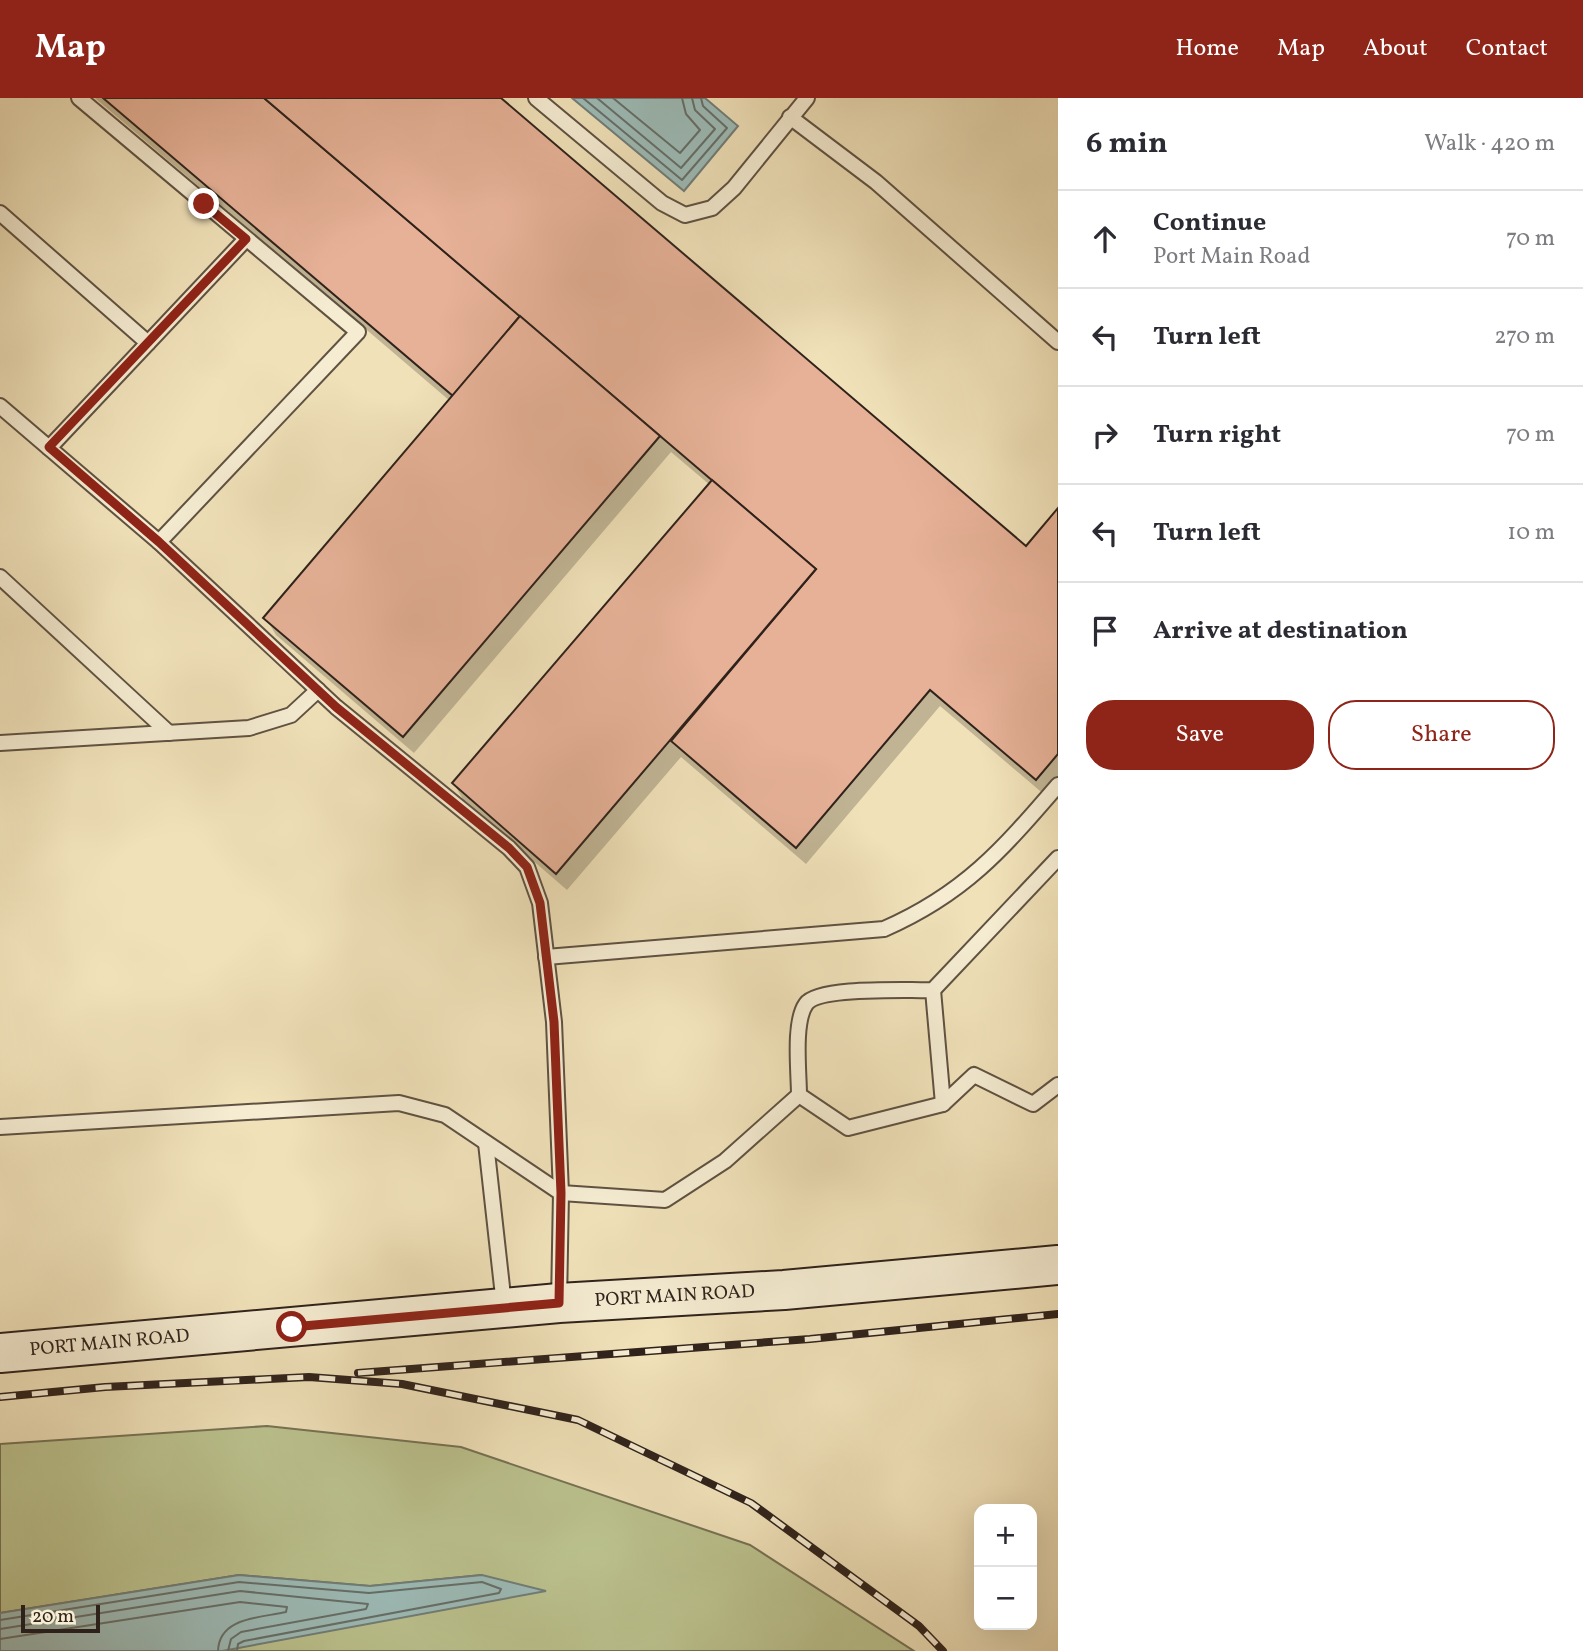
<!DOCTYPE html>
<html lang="en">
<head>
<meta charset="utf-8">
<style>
  :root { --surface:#fff; --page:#f2f2f3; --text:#2b2b33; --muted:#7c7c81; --line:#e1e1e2; --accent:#8f2418 }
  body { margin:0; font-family:Vollkorn,serif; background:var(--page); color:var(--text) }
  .controls { position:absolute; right:21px; bottom:21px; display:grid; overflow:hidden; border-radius:14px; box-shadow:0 7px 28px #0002 }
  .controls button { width:63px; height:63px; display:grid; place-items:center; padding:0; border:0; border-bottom:2px solid var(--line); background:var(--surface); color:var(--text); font:35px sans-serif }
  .scale { position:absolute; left:21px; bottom:18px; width:79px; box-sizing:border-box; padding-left:7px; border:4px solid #2f221b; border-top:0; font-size:19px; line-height:24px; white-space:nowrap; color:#2f221b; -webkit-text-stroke:5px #f5ecd2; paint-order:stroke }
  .stop { position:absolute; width:21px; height:21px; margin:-16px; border:5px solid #8f2418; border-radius:50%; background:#fff }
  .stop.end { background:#8f2418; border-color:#fff; box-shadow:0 2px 7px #0008 }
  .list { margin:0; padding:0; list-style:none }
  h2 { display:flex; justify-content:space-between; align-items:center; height:91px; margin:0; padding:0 28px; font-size:30px }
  h2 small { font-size:23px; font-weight:400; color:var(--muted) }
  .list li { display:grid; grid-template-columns:46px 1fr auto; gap:21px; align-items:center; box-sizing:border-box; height:98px; padding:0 28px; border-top:2px solid var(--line) }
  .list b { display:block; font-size:26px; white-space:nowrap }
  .list p { margin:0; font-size:23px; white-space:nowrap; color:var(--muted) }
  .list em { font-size:23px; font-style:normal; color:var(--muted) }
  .actions { display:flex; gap:14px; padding:21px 28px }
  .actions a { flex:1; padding:16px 0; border:2px solid var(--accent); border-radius:28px; text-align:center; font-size:24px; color:var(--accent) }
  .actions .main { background:var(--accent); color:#fff }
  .icon { flex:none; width:38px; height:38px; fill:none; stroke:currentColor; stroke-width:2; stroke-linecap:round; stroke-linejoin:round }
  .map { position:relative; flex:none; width:1058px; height:1553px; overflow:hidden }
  header { display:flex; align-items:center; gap:42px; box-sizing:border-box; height:98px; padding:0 35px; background:var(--accent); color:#fff }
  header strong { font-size:33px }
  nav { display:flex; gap:38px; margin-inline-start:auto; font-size:24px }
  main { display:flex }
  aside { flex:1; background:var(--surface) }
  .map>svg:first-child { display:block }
</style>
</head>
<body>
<header>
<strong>Map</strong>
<nav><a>Home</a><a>Map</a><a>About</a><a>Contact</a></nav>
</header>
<main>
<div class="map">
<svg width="1058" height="1553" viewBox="0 0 1058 1553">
  <rect width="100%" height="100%" fill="#f0e1b9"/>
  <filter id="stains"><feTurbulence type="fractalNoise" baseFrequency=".00286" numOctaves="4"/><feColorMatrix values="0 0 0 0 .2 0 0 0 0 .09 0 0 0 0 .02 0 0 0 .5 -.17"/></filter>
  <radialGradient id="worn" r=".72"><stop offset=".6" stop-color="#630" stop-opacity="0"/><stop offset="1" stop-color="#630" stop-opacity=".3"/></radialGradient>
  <path fill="#bbc28e" stroke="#757254" stroke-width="2" d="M267,1328L461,1349L750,1447L914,1553H222L315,1534L482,1477L370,1488L239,1477L0,1515V1346Z"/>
  <g fill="#9dbcb8" stroke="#717e79" stroke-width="2">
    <path d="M572,0H705L738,28L684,93Z"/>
    <path d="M239,1477L370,1488L482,1477L546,1493L222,1553H0V1515Z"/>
  </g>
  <path fill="#0003" d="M95,0H498L1026,450L1058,413V684L1046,698L940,608L806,766L681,659L567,792L464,703L454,686L710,387L671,354L414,655L276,537L266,520L450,303Z"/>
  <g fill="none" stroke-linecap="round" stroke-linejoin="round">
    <g stroke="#666f6a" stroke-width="2">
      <path d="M583,0L682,82L727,30L703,8L701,0"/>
      <path d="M597,0L681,70L715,31L695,12L692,0"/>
      <path d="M613,0L680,55L700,32L686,16L682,0"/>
      <path d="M0,1522L239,1484L369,1495L482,1484L501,1491L499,1495L244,1543L238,1546L237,1553"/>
      <path d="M0,1531L240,1493L368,1506L366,1511L241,1534L231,1541L228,1553"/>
      <path d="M0,1541L240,1504L287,1509L286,1514C260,1520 219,1519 218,1553"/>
    </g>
  </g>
  <g fill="#e6b197" stroke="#2f221b" stroke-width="2">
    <path d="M103,0H264L520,218L453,298Z"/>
    <path d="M264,0H501L1026,448L1058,410V656L1036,682L930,592L796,750L671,643L816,471Z"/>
    <path d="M520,218L660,338L403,639L263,520Z"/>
    <path d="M712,382L816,471L556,776L452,685Z"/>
  </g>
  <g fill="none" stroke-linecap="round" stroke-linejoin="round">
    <defs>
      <g id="lane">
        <path d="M79,0L358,234L159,444"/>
        <path d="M536,0L662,105L685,117L712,110L734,90L807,0"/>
        <path d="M790,19L876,84L1058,244"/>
        <path d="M0,115L148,245"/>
        <path d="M0,308L159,444L336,609L509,750L527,769L540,805L554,924L561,1095L559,1205"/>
        <path d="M49,350L246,141"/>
        <path d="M0,479L169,635"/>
        <path d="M0,645L249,630L291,617L318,592"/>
        <path d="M546,859L884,831C964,796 1002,752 1058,687"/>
        <path d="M799,997L848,1030L943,1006L933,892"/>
        <path d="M943,1006L974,977L1033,1006L1058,987"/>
        <path d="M0,1029L399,1005L445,1017L561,1095L665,1102L725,1063L799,997C799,975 793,924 806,906C819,888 909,893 933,892L1058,760"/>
        <path d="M486,1045L504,1207"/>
      </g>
      <g id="secondary">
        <path id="s1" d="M0,1255L559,1205L784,1192L1058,1167"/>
      </g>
    </defs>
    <use href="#lane" stroke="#5f5242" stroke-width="18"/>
    <use href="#secondary" stroke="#2f221b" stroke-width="42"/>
    <use href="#lane" stroke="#f5ecd2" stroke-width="14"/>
    <use href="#secondary" stroke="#f5ecd2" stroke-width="38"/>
    <defs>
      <g id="rail">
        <path d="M358,1275L810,1241L1058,1216"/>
        <path d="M0,1299L105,1289L309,1279L402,1286L578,1322L751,1405L919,1528L943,1553"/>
      </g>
    </defs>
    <use href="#rail" stroke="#2f221b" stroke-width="8"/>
    <use href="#rail" stroke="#f5ecd2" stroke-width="5" stroke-dasharray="16" stroke-linecap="butt"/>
  </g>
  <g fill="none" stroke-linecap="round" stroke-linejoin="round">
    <path stroke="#8f2418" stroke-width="9" d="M204,106L246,141L49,349L159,444L336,609L509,750L527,769L540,805L554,924L561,1095L559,1205L292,1229"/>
  </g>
  <g text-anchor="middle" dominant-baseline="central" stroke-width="7" stroke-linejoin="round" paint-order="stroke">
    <g font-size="19" fill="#2f221b" stroke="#f5ecd2">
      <text stroke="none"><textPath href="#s1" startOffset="677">PORT MAIN ROAD</textPath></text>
      <text stroke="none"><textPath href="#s1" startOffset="110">PORT MAIN ROAD</textPath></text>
    </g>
  </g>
  <rect width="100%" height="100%" filter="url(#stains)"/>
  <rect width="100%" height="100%" fill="url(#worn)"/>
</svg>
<div class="controls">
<button>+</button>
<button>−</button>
</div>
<div class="scale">20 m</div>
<div class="stop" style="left:292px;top:1229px"></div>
<div class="stop end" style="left:204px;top:106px"></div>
</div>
<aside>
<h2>6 min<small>Walk · 420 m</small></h2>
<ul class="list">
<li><svg class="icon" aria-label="ahead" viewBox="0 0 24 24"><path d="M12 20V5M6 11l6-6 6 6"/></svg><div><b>Continue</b><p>Port Main Road</p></div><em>70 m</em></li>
<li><svg class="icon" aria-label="left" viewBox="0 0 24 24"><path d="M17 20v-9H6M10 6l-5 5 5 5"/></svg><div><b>Turn left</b></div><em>270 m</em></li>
<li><svg class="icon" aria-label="right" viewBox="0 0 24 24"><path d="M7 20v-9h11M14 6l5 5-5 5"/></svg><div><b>Turn right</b></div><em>70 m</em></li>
<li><svg class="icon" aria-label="left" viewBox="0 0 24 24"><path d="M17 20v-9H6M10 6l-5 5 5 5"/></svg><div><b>Turn left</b></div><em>10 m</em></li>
<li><svg class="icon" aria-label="arrive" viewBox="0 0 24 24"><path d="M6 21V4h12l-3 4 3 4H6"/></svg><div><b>Arrive at destination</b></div></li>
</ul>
<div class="actions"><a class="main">Save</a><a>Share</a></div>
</aside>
</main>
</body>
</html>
